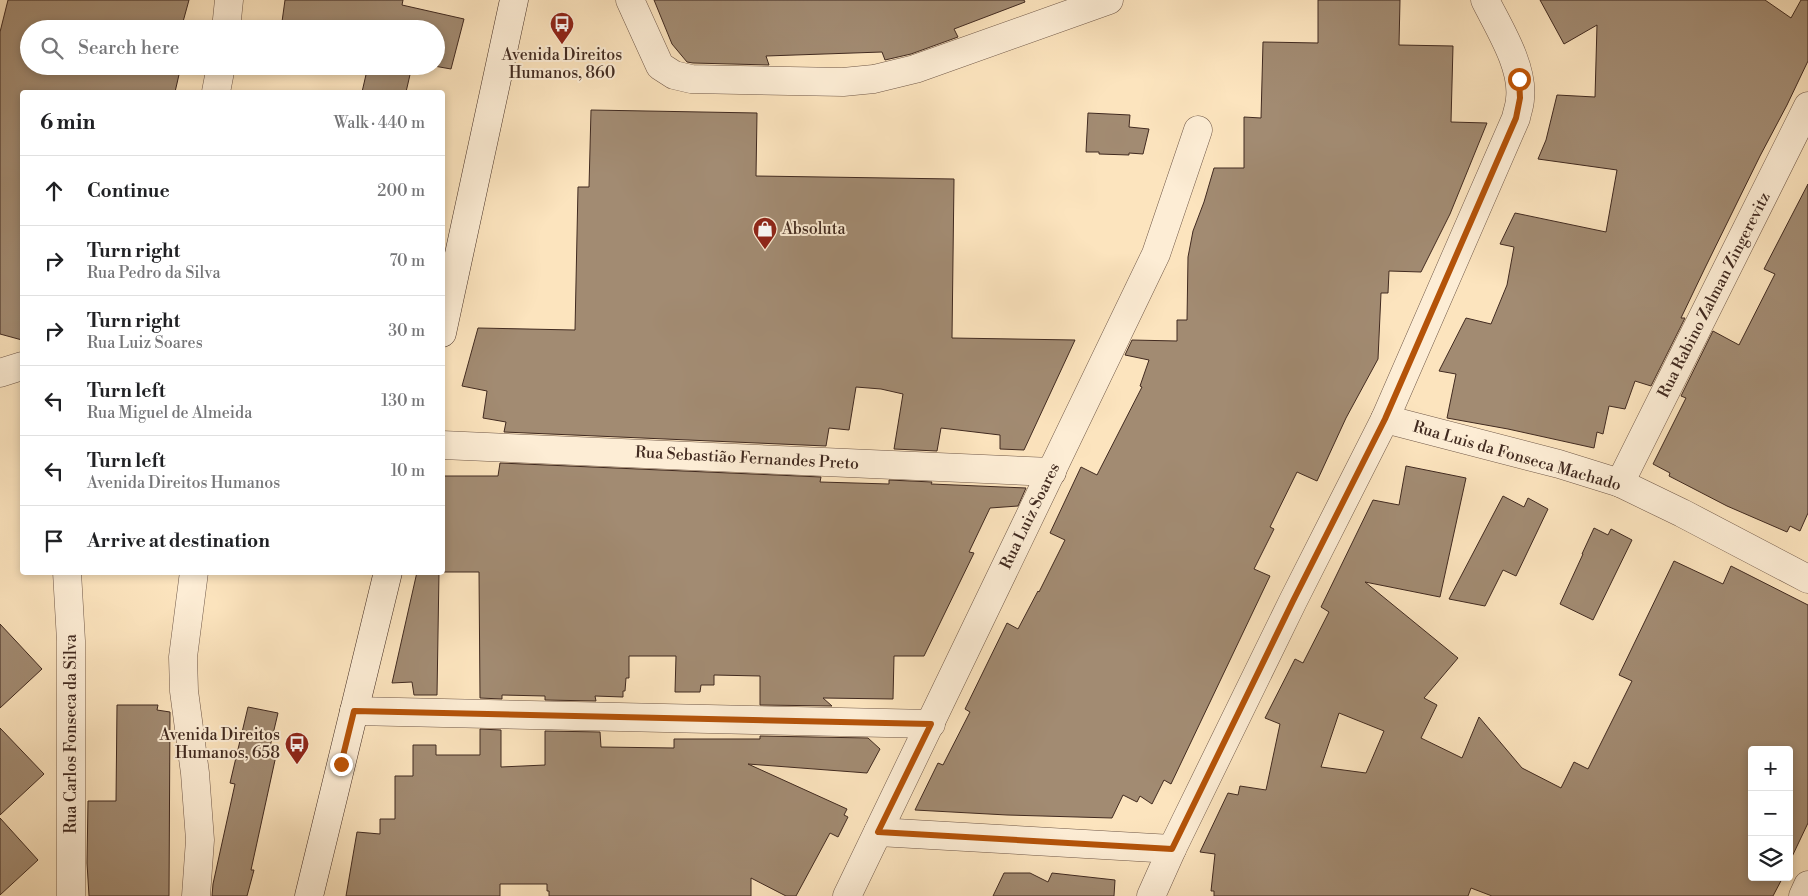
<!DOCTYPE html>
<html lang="en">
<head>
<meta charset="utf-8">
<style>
  :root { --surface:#fff; --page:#f6f6f6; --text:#202124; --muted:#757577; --line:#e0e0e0 }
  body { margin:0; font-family:"Libre Bodoni",serif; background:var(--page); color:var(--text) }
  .controls { position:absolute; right:15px; bottom:15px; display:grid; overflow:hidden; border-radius:5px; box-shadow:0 2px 8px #0003 }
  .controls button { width:45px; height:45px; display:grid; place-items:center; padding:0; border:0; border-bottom:1px solid var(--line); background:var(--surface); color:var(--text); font:25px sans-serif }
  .stop { position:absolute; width:15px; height:15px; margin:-11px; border:4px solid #b45309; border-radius:50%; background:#fff }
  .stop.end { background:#b45309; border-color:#fff; box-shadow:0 1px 5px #0008 }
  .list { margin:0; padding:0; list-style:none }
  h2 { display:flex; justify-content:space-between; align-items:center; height:65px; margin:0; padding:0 20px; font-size:21px }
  h2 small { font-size:16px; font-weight:400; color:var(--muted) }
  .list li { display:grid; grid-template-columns:32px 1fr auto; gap:15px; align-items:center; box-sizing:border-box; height:70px; padding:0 20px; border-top:1px solid var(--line) }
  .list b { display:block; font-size:19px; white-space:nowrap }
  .list p { margin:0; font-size:16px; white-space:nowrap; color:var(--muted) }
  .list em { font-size:16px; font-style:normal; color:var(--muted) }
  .icon { flex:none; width:28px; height:28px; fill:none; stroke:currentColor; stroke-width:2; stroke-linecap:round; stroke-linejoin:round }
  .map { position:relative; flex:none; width:1808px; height:896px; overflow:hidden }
  .search { position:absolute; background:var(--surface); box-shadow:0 2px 8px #0003; left:20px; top:20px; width:425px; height:55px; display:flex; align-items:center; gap:12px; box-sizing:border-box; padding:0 18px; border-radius:28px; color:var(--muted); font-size:19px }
  .panel { position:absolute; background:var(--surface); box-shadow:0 2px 8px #0003; left:20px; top:90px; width:425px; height:485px; border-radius:5px }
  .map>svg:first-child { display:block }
</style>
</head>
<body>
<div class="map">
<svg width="1808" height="896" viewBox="0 0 1808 896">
  <rect width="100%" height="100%" fill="#fce4be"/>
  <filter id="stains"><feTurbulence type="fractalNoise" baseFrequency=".004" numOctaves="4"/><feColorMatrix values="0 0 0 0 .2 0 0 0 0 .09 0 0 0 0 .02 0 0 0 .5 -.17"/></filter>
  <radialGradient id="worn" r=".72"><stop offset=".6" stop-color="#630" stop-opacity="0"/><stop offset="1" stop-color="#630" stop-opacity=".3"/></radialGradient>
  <g fill="#a28b72" stroke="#412a20" fill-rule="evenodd">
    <path d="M8,0H189L181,29H29V66H181L175,92H22V340L0,334V32Z"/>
    <path d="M285,0H403L402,5L464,19L451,69L434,66H436V29H281Z"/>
    <path d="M654,0H1024L1025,2L954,29L958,37L911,54L885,60L882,52L766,56L769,65L693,63L687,62L672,44Z"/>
    <path d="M1318,0H1400L1399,45L1453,46L1451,122L1487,123L1450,214L1421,272L1389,271L1388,293H1381L1378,359L1346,418L1317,481L1297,472L1270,527L1274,529L1254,569L1270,576L1171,784L1164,780L1152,804L1140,796L1137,802L1123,795L1112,818L1007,815L915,810L938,763L943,765L970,712L965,709L1007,623L1018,629L1038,591L1039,592L1065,540L1050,533L1081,467L1097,475L1142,387L1140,386L1149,360L1125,355L1132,340L1177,341V320H1187L1188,257L1193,231L1204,202L1214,168H1244V117L1261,118L1263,42L1318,43Z"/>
    <path d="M1540,0H1765L1791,18L1801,0H1808V61L1787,105L1760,156L1704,270L1681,318H1685L1651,386L1635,381L1625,409L1609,406L1603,434L1597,432L1594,448L1508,429L1447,418L1456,374L1439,371L1466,318L1491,324L1507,285L1514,247L1500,244L1515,213L1606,232L1617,170L1538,159L1546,140L1557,95L1595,97L1597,25L1564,44Z"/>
    <path d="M368,66H412L406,92H362Z"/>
    <path d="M591,110L757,113L756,176L954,179L952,338L1075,340L1024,450L1000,449V435L941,428L937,451L894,449L903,394L881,389L856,387L849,430L829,428L826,446L504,432L506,422L483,418L487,391L462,386L478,328L575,330L578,187H589Z"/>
    <path d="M1088,113L1130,115L1129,127L1149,129L1143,154L1129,153V155L1099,154V152H1086Z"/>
    <path d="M1808,184V513L1800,531L1790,526L1787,532L1727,506L1669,476L1670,473L1653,464L1686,398L1681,396L1713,331L1739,345L1775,274L1764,269Z"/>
    <path d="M500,463L821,477L820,482L889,484V480L932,482L931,484L1026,488L1018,506L990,508L969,552L974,553L924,656H894L893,699L823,698L832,706L760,705V676L714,675V685H701L700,692H675L676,656H629V678H626L625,691H623V697L595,696L596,701L545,700V696L502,695V699L480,698L479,572H442V476H498Z"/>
    <path d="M1406,466L1466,478L1440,597L1365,582L1458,658L1424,698L1437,705L1421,738L1462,758L1479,717L1522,768L1561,788L1574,762L1588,769L1632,681L1619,675L1674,561L1723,584L1731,566L1808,605V823L1789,863V750H1752V877H1783L1773,896H1492L1471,888L1468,896H1214V891H1211L1215,854L1200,852L1228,793L1238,795L1240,786L1266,790L1280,724L1265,718L1295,659L1303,663L1329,612L1321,607L1373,500L1399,505ZM1339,713L1384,731L1366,773L1321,767Z"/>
    <path d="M1503,496L1524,507L1528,498L1548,509L1516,576L1503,570L1485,606L1449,599Z"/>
    <path d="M1594,528L1608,535L1611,529L1632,540L1593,620L1560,604L1583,554H1582Z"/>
    <path d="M417,572H439L437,695H414L412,682L392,683Z"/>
    <path d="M0,624L42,669L0,708Z"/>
    <path d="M117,705H158L157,710L170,712L169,896H89L87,863L88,801H116Z"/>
    <path d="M248,707L278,713L269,751H277L251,870H254L247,896H212L213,884L235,784L230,783Z"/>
    <path d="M0,728L44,774L0,815Z"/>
    <path d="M480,729L501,730V767L545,765V731L600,732L601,747L674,748V739H760V736L868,738L880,749L867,773L748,764L847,809L844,815L848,817L838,837L830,833L796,896H786L751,878V896H549V891H547V884H500V896H346L357,832L380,834V819H395V776H413V745H436V755H480Z"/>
    <path d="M0,818L38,860L0,895Z"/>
    <path d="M1004,873H1030L1048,882L1052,873L1115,880L1114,896H993Z"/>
  </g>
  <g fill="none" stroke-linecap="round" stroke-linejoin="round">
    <defs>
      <g id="minor">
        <path d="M630,0L660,66L674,75L691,79L843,82L874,79L915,69L1109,0"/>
        <path d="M226,29L229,0"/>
        <path d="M216,92L221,66"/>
        <path d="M0,373L22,366"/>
        <path d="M1385,419L1559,464L1620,483L1682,513L1808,579"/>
        <path d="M442,445L1052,472"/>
        <path d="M1620,483L1808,106"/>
        <path d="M67,572L71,641V896"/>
        <path d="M194,572L183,657L184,691L195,773L200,840L196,896"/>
        <path d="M354,711L931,724"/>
        <path d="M878,832L1172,849"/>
        <path d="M847,896L1156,254L1198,130"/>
        <path d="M1151,896L1172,849L1293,601L1385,419L1516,118C1517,112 1520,105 1520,99C1524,67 1499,28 1485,0"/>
        <path d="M1803,896L1808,885"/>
      </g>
      <g id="secondary">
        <path d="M442,333L514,0"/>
        <path d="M309,896L388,572"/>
      </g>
    </defs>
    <use href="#minor" stroke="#705848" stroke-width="29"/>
    <use href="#secondary" stroke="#412a20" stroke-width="29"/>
    <use href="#minor" stroke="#fdedd5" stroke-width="28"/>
    <use href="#secondary" stroke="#fdedd5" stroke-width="28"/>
  </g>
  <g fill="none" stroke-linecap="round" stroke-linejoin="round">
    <path stroke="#b45309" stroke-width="6" d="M341,764L354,711L931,724L878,832L1172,849L1293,601L1385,419L1516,118L1520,98L1519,79"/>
  </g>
  <defs>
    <symbol id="bus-pin" viewBox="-11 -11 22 30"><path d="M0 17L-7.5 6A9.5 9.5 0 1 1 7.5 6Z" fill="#8f2418" stroke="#fdedd5"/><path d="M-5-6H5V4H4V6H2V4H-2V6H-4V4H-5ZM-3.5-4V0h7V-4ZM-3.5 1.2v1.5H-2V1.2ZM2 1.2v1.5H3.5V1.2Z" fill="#fff"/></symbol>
    <symbol id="shop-pin" viewBox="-11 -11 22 30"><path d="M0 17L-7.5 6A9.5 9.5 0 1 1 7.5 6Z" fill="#8f2418" stroke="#fdedd5"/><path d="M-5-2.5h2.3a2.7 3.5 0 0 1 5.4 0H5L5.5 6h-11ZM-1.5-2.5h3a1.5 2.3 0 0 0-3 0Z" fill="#fff"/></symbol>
  </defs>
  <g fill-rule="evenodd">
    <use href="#bus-pin" x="548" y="10" width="28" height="38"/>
    <use href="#shop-pin" x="751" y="215" width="28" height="38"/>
    <use href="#bus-pin" x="283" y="730" width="28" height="38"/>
  </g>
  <g text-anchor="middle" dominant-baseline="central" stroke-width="4" stroke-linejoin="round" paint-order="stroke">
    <g font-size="16" fill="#412a20" stroke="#fdedd5">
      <text x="562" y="55">Avenida Direitos<tspan x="562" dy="18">Humanos, 860</tspan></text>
      <text x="782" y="229" text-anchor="start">Absoluta</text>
      <text x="280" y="735" text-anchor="end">Avenida Direitos<tspan x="280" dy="18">Humanos, 658</tspan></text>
    </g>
    <g font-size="16" fill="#412a20" stroke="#fdedd5">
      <text transform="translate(1714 295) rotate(-63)">Rua Rabino Zalman Zingerevitz</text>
      <text transform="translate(1517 456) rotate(16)">Rua Luis da Fonseca Machado</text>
      <text transform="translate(747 458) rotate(3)">Rua Sebastião Fernandes Preto</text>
      <text transform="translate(1030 516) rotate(-64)">Rua Luiz Soares</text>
      <text transform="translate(71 734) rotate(-90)">Rua Carlos Fonseca da Silva</text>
    </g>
  </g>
  <rect width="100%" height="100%" filter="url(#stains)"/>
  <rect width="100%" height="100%" fill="url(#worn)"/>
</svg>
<div class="controls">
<button>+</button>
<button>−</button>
<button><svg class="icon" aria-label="layers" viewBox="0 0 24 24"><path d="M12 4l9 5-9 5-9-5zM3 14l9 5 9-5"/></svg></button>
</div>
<div class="stop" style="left:1519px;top:79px"></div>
<div class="stop end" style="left:341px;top:764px"></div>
<div class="search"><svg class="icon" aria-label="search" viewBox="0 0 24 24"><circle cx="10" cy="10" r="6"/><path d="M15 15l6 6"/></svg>Search here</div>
<section class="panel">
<h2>6 min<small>Walk · 440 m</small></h2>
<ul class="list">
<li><svg class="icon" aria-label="ahead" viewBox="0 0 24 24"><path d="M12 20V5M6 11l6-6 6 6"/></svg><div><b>Continue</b></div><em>200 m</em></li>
<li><svg class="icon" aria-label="right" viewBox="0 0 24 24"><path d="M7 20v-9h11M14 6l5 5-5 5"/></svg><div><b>Turn right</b><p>Rua Pedro da Silva</p></div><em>70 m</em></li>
<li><svg class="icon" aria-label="right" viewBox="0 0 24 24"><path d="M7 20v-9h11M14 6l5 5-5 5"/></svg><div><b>Turn right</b><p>Rua Luiz Soares</p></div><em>30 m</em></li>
<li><svg class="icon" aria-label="left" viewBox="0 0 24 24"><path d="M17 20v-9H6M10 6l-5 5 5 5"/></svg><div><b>Turn left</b><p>Rua Miguel de Almeida</p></div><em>130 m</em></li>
<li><svg class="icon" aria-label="left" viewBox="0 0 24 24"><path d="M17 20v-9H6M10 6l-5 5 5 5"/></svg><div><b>Turn left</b><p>Avenida Direitos Humanos</p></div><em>10 m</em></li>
<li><svg class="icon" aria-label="arrive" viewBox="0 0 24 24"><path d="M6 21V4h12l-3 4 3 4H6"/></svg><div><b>Arrive at destination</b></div></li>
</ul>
</section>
</div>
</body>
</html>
